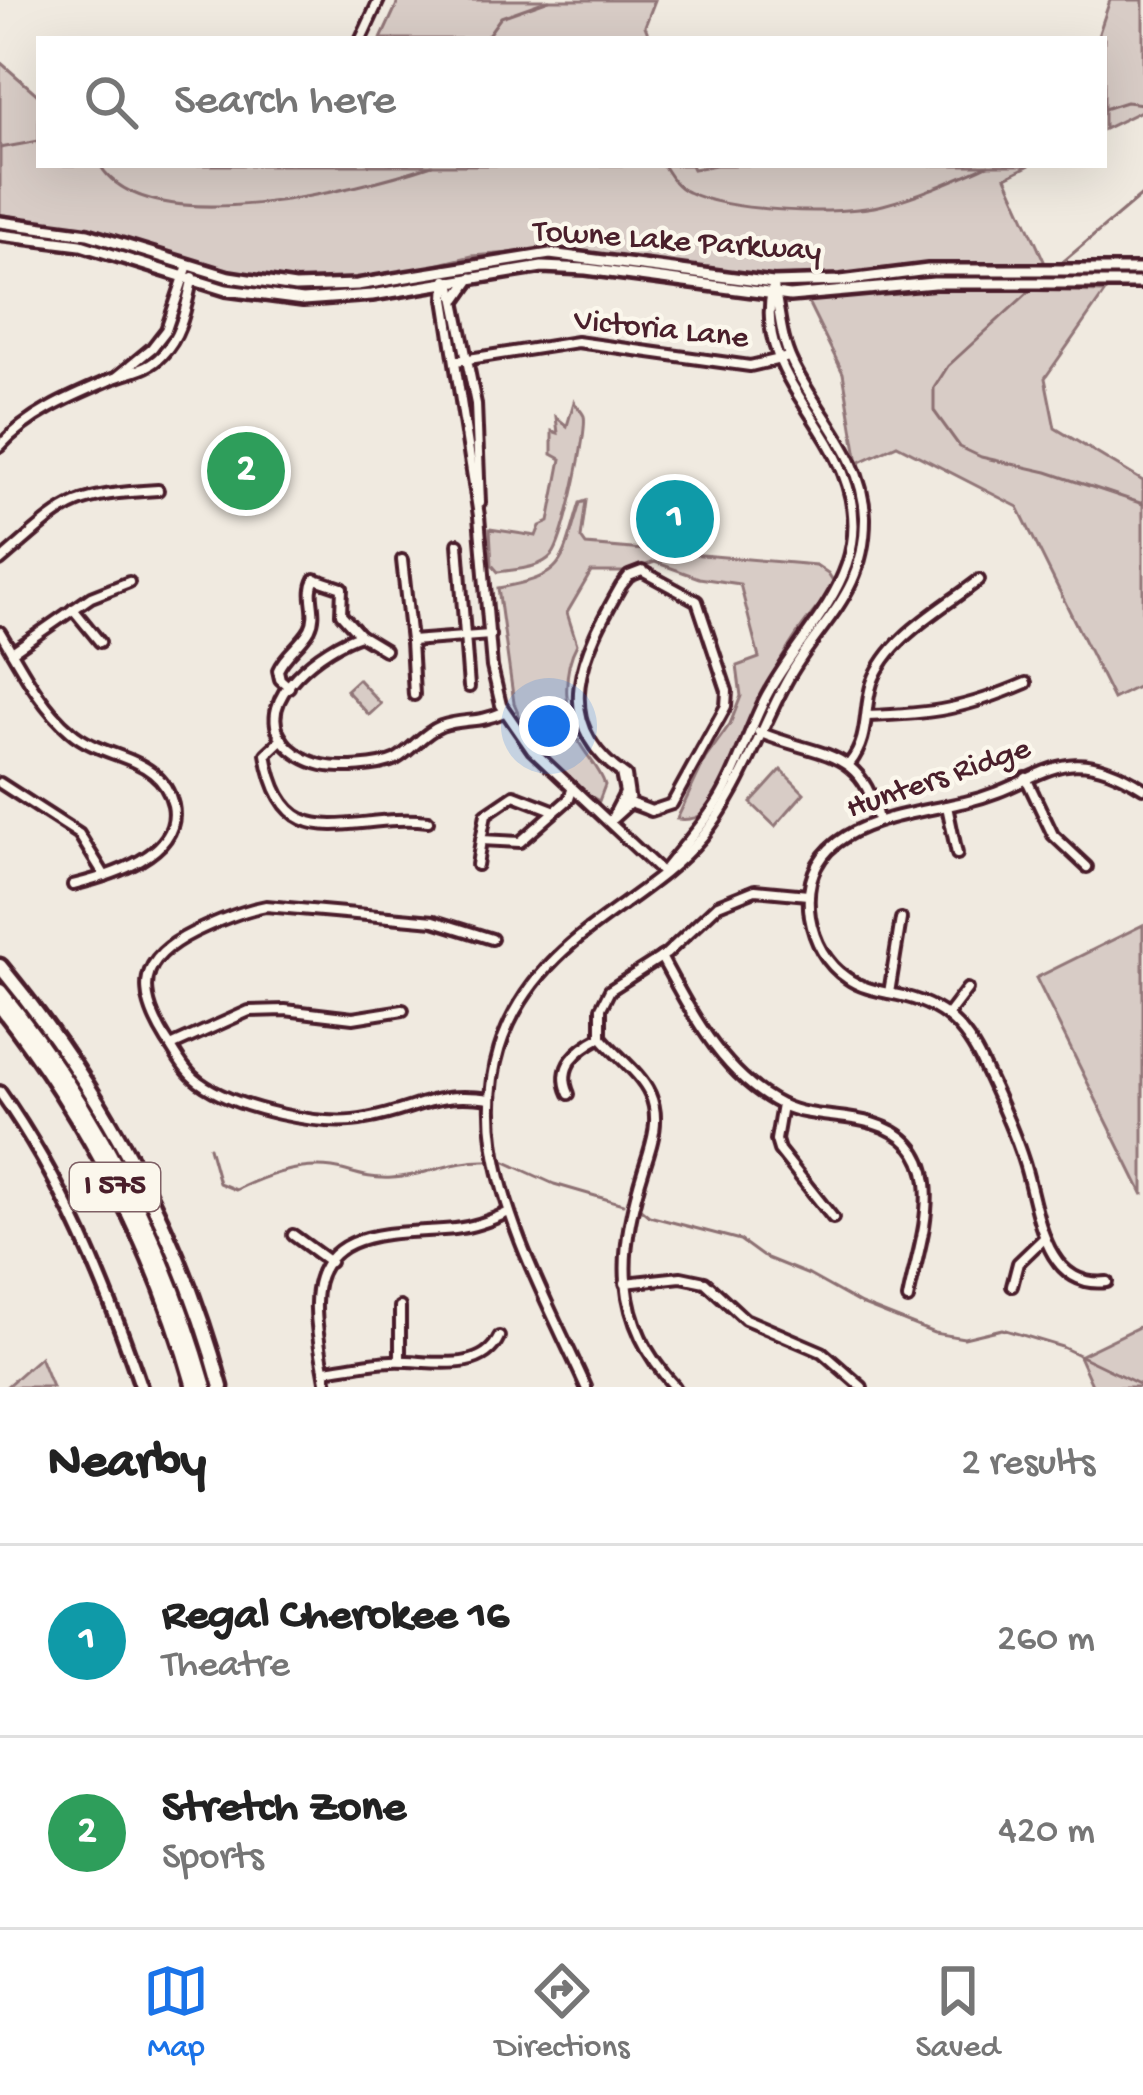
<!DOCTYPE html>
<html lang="en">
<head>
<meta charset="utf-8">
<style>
  :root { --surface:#fff; --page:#f2f2f2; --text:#222; --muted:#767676; --line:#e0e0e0; --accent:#1a73e8 }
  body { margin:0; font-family:"Gochi Hand",sans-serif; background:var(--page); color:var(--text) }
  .you { position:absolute; left:549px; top:726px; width:42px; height:42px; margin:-30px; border:9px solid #fff; border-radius:50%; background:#1a73e8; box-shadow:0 0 0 18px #1a73e833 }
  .badge { display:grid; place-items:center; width:78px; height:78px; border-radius:50%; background:var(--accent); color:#fff; font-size:39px; font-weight:700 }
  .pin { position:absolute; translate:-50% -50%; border:6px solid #fff; box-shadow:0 3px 12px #0006 }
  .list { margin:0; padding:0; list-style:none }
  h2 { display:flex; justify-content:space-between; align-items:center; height:156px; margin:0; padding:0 48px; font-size:51px }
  h2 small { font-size:39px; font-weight:400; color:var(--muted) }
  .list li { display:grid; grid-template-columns:78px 1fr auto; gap:36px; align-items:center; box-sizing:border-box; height:192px; padding:0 48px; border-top:3px solid var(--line) }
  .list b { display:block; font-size:45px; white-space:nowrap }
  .list p { margin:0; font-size:39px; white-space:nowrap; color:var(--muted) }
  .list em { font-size:39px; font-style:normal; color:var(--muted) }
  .icon { flex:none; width:66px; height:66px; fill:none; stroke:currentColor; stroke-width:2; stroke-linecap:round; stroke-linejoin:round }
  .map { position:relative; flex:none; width:1143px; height:1387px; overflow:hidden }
  .search { position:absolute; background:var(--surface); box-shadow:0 12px 48px #0002; left:36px; right:36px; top:36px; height:132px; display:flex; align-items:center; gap:30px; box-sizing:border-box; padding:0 42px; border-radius:0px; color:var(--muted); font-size:45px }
  .sheet { height:540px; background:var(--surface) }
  nav { display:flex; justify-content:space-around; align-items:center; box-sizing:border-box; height:168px; border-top:3px solid var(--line); background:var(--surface); font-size:33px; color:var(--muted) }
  nav a { display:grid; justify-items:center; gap:6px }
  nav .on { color:var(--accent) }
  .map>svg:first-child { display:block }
</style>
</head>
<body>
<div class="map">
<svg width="1143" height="1387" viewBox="0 0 1143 1387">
  <rect width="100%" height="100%" fill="#f0eae0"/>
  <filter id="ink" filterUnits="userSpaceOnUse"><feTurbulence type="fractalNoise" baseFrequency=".00833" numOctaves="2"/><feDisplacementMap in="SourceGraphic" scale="24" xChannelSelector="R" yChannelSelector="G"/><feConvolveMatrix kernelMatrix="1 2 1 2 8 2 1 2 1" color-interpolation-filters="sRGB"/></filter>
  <g filter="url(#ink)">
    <g fill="#d8ccc6" stroke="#917678" stroke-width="3">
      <path d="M399,0H655L645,26L650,39H381Z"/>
      <path d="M1110,0H1143V110L1104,129V39H1097Z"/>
      <path d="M0,62L39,96V165H691L693,169L716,165H1030L1006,177L1049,272L1014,290L1105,292L1045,378L1055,428L1143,481V684L1113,699L1018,507L897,445L858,463L843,373L799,284L618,262L560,249L472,256L335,290L276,295L195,283L92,252L15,235L0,236Z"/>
      <path d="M574,402C577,407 582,411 584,416C588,429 564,542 552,555C540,569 516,569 498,572L492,565L490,529L536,536L540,526L549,522L561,459L552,454V431L558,433L556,417L567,426Z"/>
      <path d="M586,501L581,538L586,545L816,565L828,573L837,587C795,625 765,686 743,739C732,764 725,793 703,813C696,820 686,820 677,819L705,759L730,724L741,696L737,666L759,658L740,584L699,578L655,562L625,572H591L567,613L577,644C562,671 564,714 579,742C587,757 600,768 605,785L599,801C565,784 527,738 514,703L498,588C567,576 561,564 580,503Z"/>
      <path d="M358,679L381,704L369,715L346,690Z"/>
      <path d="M781,770L804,793L775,826L751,803Z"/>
      <path d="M1143,925V1195L1036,978Z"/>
      <path d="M1143,1325V1387H1093L1079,1356Z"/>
      <path d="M40,1357L52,1387H6Z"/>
    </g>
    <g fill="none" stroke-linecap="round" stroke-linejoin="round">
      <g stroke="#8c6f72" stroke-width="3">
        <path d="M485,39L501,17L549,0"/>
        <path d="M1104,109L1126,102L1143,104"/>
        <path d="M0,148L39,141"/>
        <path d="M100,165C147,244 361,189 432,165"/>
        <path d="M663,165C670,176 676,187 688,192C729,212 839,216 883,205C919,196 954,180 988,165"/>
        <path d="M1058,266L1143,194"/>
        <path d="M1033,288L948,366L934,388V411L960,447L981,457L1047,472L1143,504"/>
        <path d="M209,1147L219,1183L236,1190C268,1174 310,1160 346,1171C363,1176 374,1179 392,1178C425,1176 454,1160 487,1161"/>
        <path d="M503,1161L554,1184L623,1204"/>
        <path d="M638,1207L649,1216L740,1240L762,1256L809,1275L861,1304L934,1333L964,1338L1002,1329L1062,1347L1143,1386"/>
      </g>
      <defs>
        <g id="minor">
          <path d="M361,39L379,0"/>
          <path d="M446,280L445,299L479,516L492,667L501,705L532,750L663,873"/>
          <path d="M451,281L476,404L480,503"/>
          <path d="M456,361L577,342L750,366L789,357"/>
          <path d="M118,376L152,348L166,330L188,265"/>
          <path d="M0,446C30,413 72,396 112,379C131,371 147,371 162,355C183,334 186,304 193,277"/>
          <path d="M458,544L469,687"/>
          <path d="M402,560L411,641"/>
          <path d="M0,561C67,504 66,495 158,490"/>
          <path d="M73,609L100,642"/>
          <path d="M0,632C20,665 40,706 70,731C95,753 129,754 153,773C163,781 170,793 173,805C183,855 110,876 73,885"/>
          <path d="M360,635C325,646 252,698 283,741C292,753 308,762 322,765C340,769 379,767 396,759C412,750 423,733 441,726C464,718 477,724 504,712"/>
          <path d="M12,652L91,597L129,582"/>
          <path d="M289,687L280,679L278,670C285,654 301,645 310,629C319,611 306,596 315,579L342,588L341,614L360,635L385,650"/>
          <path d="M414,695L411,641L490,635"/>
          <path d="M867,716C933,714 965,709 1026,683"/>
          <path d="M759,732C816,757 863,746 878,820"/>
          <path d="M282,739L266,754C284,862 351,812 428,821"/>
          <path d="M850,763C870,738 863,711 872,683C888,637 942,609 979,580"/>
          <path d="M1026,778L1053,835L1087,867"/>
          <path d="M0,783L79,834L105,876"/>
          <path d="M947,806L957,854"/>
          <path d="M553,810L514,795L486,814L481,840L520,842L569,799L572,790"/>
          <path d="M611,820L625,793L621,773"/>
          <path d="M610,821L630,803L626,776C546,723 584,651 621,586L629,576L642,571L697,601L727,691L726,706L672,804L651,811C642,807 633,804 623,801"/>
          <path d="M477,865L481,840"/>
          <path d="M666,868C685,843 707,822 722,795C740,763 750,727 767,695C808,620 881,569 843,473C818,409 757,365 772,290"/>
          <path d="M661,957C691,1012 723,1076 782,1105C810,1118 842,1114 872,1123C959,1148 919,1240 908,1299"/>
          <path d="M889,993L901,919"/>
          <path d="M948,1014L967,989"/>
          <path d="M171,1046L249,1011L285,1010L353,1018L403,1010"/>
          <path d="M569,1094C556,1066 578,1049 601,1037"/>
          <path d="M491,1099C430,1091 421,1109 366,1119C322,1128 236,1109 199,1082C184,1071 176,1054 166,1039C130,981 146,953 205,927C225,918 244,910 266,906L434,921L492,939"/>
          <path d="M782,1105L776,1140L779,1150L833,1218"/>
          <path d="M293,1235L330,1262"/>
          <path d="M1107,1282C1041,1290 1038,1203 1023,1160C1013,1128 998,1097 984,1067C966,1027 943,1004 898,995C880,991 862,989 847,978C826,964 814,941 810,917C796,823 900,817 965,802C1042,785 1060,735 1143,788"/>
          <path d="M625,1283L681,1277L705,1282L745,1319L822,1352L862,1387"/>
          <path d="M1012,1286L1018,1263L1044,1238"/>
          <path d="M400,1360V1307"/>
          <path d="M325,1370C347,1367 369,1362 392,1361C426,1359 481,1376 499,1337"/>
          <path d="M327,1387C323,1360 315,1330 316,1303C317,1223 401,1235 455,1229C474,1227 492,1220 509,1212"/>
          <path d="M586,1387C525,1250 423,1091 556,958C601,913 661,886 702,837C742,790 759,730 789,677C822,619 866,592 865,517C863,455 817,415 792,362C780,337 780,310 773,283"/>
          <path d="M675,1387C612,1319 618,1250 644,1168C652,1144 661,1119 650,1094C640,1072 616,1056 601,1037V1008L610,990L666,954L718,905L755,890L808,895"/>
        </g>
        <g id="major">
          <path d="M0,222L88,234L229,277L295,287L357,285L550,254L773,283L841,281L928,270H1143"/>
          <path d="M0,235L81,245L226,290L303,300L372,295L542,267L586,269L790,296L934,283H1143"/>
          <path d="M457,298L471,278"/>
          <path d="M0,1092C64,1183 105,1282 141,1387"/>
        </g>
        <g id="highway">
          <path d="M0,966C101,1088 180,1233 221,1387"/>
          <path d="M0,991C95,1108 164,1242 205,1387"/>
          <path d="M0,1006C88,1118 156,1250 194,1387"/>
        </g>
      </defs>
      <use href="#minor" stroke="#4a1f2b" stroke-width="16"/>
      <use href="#major" stroke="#4a1f2b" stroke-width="18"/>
      <use href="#highway" stroke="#4a1f2b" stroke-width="21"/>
      <use href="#minor" stroke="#fbf7ec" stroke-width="8"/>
      <use href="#major" stroke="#fbf7ec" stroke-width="9"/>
      <use href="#highway" stroke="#fbf7ec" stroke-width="12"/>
    </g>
  </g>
  <g text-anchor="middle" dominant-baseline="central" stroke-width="9" stroke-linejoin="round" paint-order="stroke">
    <rect fill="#fbf7ec" stroke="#7f6065" stroke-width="3" x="70" y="1163" width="90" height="48" rx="9"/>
    <g font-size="30" font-weight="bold" fill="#4a1f2b">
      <text x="115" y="1187">I 575</text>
    </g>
    <g font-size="33" fill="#4a1f2b" stroke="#fbf7ec">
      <text transform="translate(677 243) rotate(4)">Towne Lake Parkway</text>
      <text transform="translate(661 331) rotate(6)">Victoria Lane</text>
      <text transform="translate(939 780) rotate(-19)">Hunters Ridge</text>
    </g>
  </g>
</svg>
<div class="you"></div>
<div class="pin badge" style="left:675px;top:519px;background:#0f9aa8">1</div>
<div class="pin badge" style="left:246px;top:471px;background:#2e9e5b">2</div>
<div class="search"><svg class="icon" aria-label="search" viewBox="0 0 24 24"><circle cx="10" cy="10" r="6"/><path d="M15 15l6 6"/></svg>Search here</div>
</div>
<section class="sheet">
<h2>Nearby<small>2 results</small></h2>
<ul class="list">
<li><span class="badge" style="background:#0f9aa8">1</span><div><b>Regal Cherokee 16</b><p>Theatre</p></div><em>260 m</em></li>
<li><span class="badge" style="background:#2e9e5b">2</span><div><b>Stretch Zone</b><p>Sports</p></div><em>420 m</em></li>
</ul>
</section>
<nav>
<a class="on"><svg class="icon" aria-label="map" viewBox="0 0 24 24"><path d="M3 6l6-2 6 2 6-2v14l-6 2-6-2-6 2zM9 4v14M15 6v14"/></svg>Map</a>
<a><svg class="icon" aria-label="directions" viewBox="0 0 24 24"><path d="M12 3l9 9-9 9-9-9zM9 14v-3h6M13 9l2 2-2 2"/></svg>Directions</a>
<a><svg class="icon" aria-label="saved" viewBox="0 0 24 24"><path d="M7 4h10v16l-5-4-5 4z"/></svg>Saved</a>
</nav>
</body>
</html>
